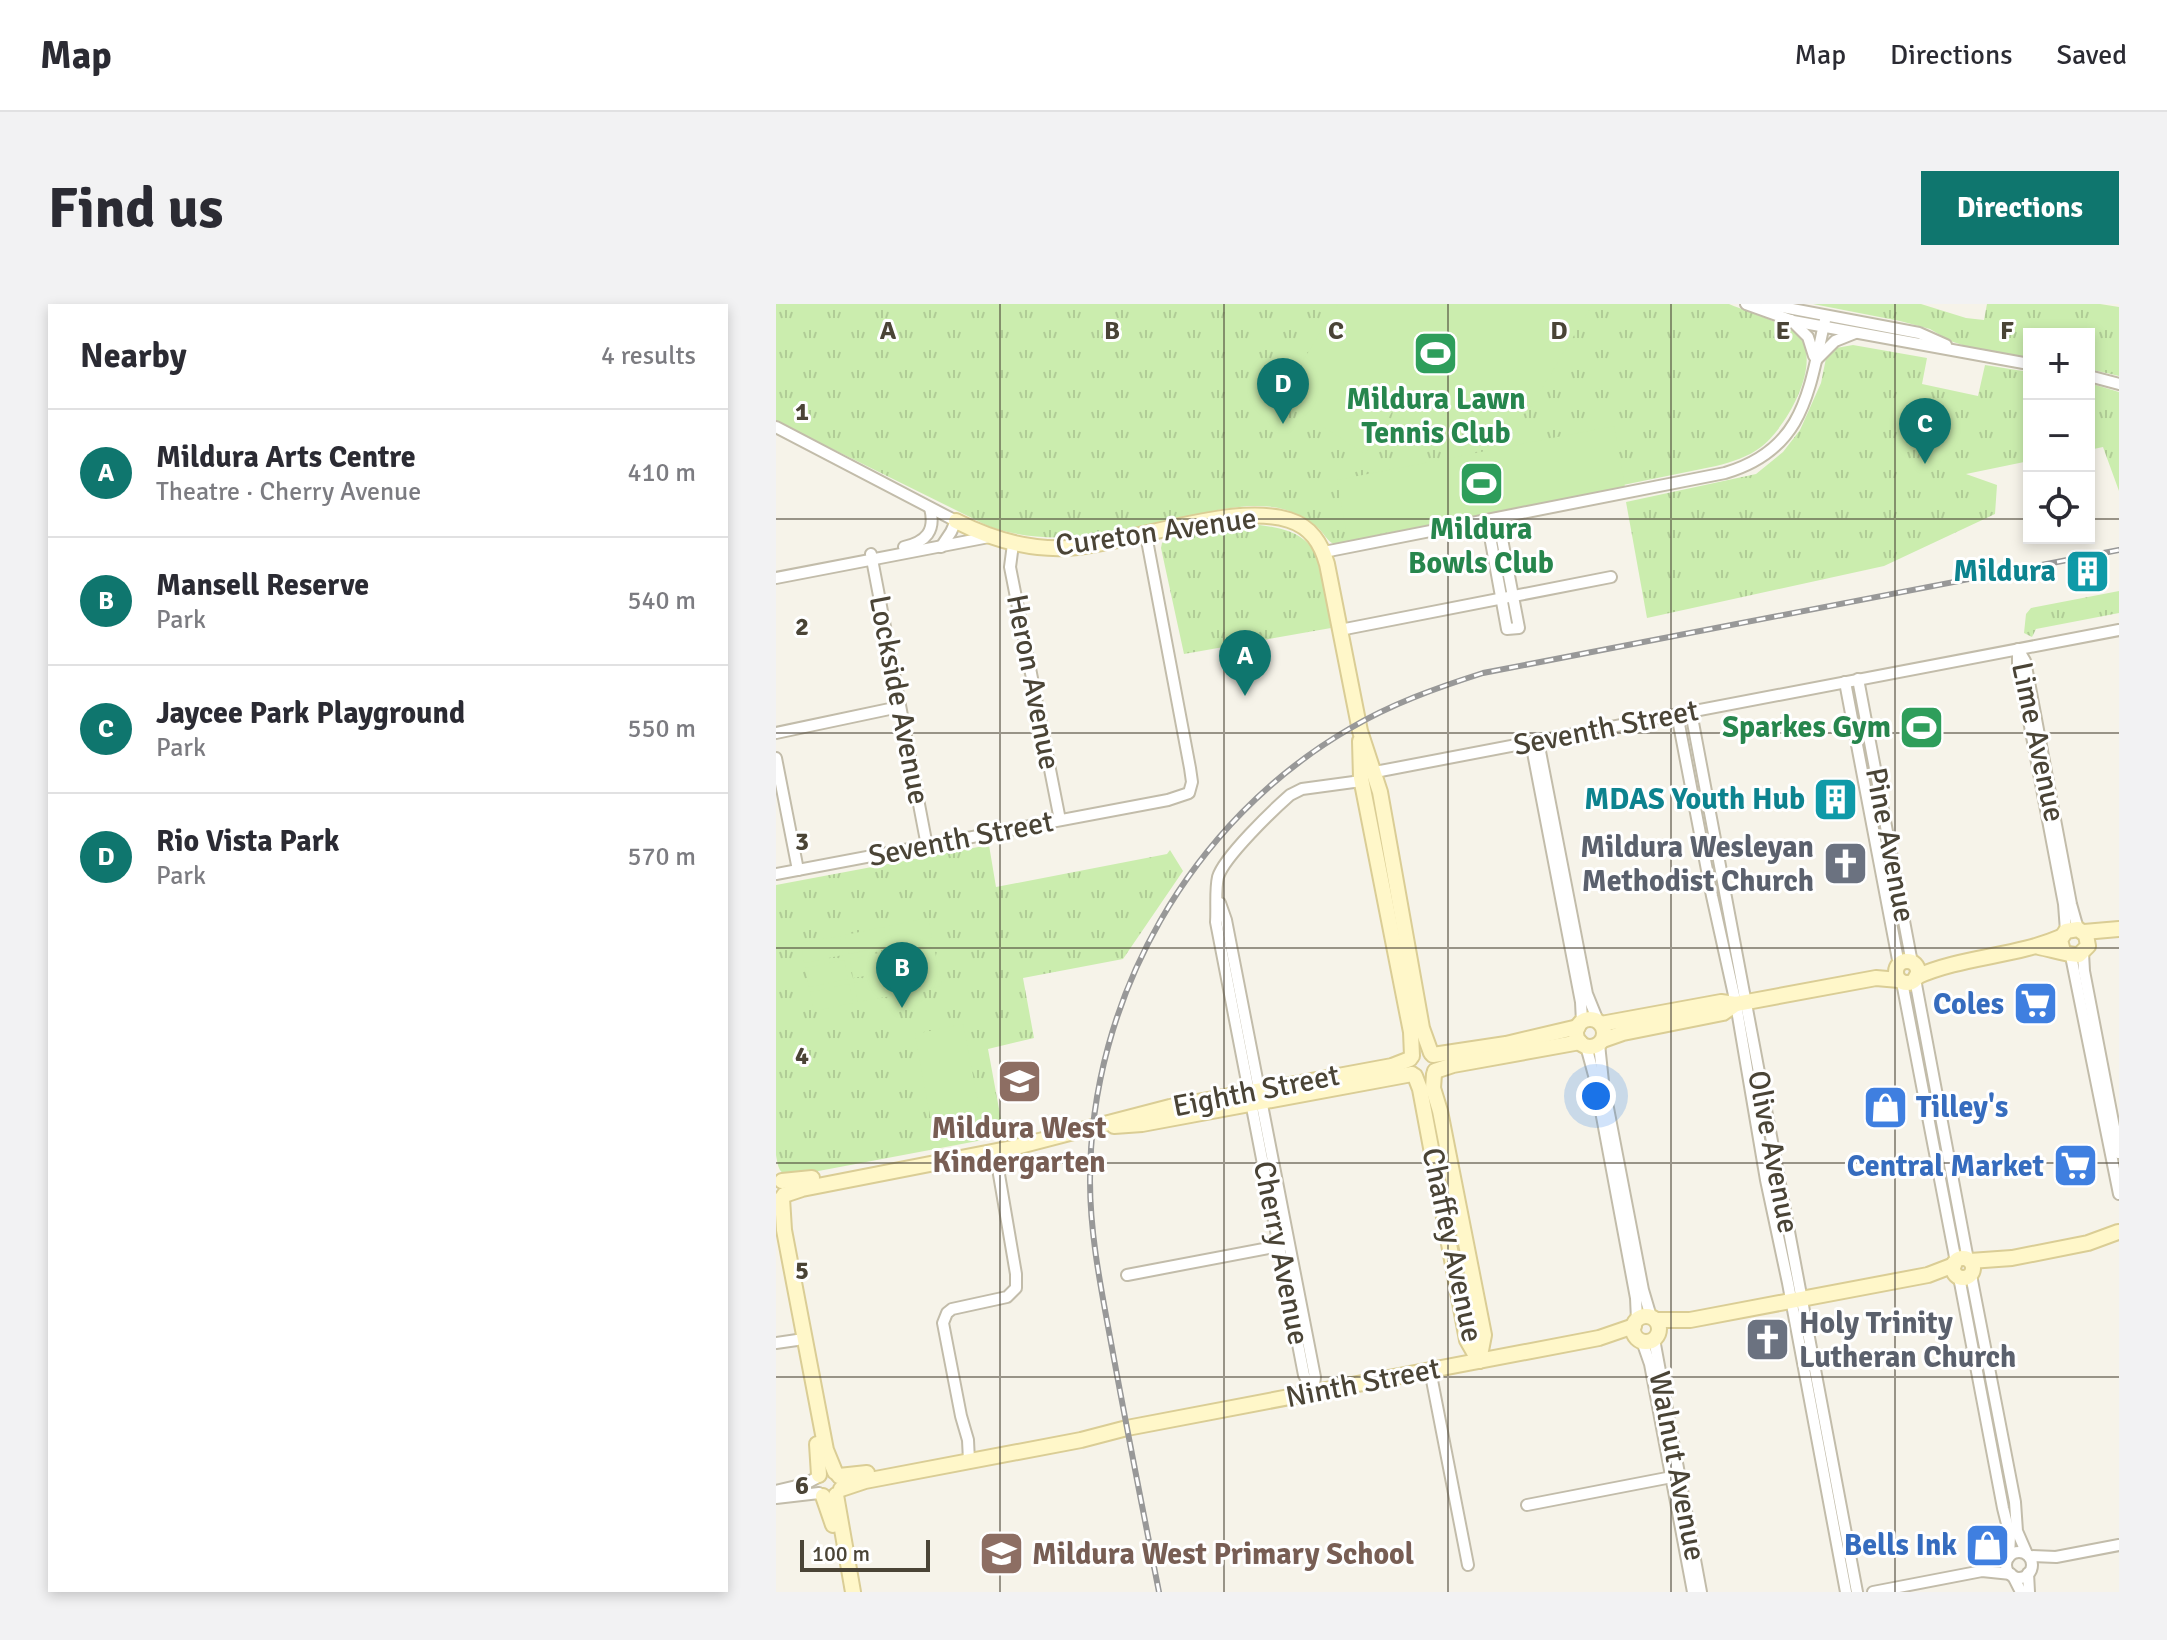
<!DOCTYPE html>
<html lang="en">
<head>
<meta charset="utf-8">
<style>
  :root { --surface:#fff; --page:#f2f2f3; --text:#2b2b33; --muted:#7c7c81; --line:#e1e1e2; --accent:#0f766e }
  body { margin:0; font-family:Signika,sans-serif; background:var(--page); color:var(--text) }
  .controls { position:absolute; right:24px; top:24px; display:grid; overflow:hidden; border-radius:0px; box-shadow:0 4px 12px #0003 }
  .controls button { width:72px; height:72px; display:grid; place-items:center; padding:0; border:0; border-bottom:2px solid var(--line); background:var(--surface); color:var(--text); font:40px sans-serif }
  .scale { position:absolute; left:24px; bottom:20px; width:130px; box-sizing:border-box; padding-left:8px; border:4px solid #4a4436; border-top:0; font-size:22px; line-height:28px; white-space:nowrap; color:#4a4436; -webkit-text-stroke:6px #fff; paint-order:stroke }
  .you { position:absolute; left:820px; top:792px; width:28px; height:28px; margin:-20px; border:6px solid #fff; border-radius:50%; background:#1a73e8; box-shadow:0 0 0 12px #1a73e833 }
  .badge { display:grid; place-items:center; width:52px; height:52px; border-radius:50%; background:var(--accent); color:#fff; font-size:26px; font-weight:700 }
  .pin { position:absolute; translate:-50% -66px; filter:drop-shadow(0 2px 4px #0008) }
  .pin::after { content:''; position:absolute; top:42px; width:28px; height:24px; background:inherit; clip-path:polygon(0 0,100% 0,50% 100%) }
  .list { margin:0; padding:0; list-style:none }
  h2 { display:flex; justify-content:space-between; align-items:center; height:104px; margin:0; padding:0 32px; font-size:34px }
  h2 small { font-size:26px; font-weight:400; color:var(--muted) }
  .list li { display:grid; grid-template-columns:52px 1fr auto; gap:24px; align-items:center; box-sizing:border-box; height:128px; padding:0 32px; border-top:2px solid var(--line) }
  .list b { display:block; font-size:30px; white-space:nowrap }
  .list p { margin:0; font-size:26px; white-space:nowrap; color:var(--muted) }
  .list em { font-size:26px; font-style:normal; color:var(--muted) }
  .icon { flex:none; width:44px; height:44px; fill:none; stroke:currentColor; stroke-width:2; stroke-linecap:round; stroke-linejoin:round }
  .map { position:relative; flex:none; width:1343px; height:1288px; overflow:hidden; border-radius:0px }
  header { display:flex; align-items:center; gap:48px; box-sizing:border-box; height:112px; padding:0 40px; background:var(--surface); border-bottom:2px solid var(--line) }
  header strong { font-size:38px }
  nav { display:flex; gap:44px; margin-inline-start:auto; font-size:28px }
  .intro { display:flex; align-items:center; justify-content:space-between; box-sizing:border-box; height:192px; padding:0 48px }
  h1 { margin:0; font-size:56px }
  .button { padding:20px 36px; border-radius:0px; background:var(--accent); color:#fff; font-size:28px; font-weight:700 }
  main { display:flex; gap:48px; padding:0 48px }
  aside { flex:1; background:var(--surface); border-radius:0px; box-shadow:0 4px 12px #0003 }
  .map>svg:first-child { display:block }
</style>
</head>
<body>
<header>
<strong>Map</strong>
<nav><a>Map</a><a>Directions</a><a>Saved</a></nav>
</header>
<div class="intro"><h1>Find us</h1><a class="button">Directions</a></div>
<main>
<aside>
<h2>Nearby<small>4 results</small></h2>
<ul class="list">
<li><span class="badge">A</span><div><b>Mildura Arts Centre</b><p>Theatre · Cherry Avenue</p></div><em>410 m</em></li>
<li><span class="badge">B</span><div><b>Mansell Reserve</b><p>Park</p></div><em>540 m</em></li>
<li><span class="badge">C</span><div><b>Jaycee Park Playground</b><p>Park</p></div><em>550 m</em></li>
<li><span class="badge">D</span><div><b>Rio Vista Park</b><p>Park</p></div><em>570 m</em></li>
</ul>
</aside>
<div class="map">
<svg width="1343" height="1288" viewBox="0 0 1343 1288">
  <defs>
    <pattern id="grass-tufts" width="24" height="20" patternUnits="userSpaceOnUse" patternTransform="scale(2)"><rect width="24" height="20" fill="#cbedae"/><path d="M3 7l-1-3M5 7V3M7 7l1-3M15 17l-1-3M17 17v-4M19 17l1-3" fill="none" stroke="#b0cc96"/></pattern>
  </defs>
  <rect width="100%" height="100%" fill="#f6f3e9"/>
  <g fill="url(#grass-tufts)">
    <path d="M0,0H953C969,7 1011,20 1021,30C1049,57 1010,124 985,143C972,153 956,158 940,162L558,240C551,237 548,229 541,223C531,214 516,207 503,204C472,198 442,206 412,212C346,227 278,246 212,222L0,117Z"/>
    <path d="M1037,0H1145L1190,14L1208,16L1211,0H1324L1343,3V72L1313,65V30H1253V54L1196,44L1174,37L1154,25L1124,17Z"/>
    <path d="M1077,41L1151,54L1146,80L1202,92L1209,61L1253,68V157L1190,170L1221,181L1219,210L1108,262L871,314L850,198L980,170L1007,148L1024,126L1045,79L1050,54L1060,44Z"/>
    <path d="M1313,79L1343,88V187L1327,143L1313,146Z"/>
    <path d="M469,220C550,224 544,255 555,324L408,350L385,244L386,239L392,234Z"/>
    <path d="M1343,287V309L1260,325L1256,333L1248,329L1250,310L1255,304Z"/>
    <path d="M213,541L220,583L391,550L394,546L407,567L347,655L247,674L258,734L212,745L228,832L16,872C3,871 2,863 0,851V581Z"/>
  </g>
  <g fill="#cbedae">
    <path d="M562,0H817L751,109L654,131L616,108L589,150L515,102L507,105L503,102L502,97Z"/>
    <path d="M838,122L849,183L572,236L561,176Z"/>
    <path d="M152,614L156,633L117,641L113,622Z"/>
    <path d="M108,623L111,642L73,650L69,631Z"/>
    <path d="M64,632L67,651L28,659L25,639Z"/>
    <path d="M157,638L161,658L122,665L118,646Z"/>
    <path d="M113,647L116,667L77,674L74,655Z"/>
    <path d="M68,656L72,675L33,683L29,664Z"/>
    <path d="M162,662L166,682L127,689L123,670Z"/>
    <path d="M117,671L121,691L82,698L78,679Z"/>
    <path d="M73,680L77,699L38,707L34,688Z"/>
    <path d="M187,720L207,824L158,833L139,730Z"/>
  </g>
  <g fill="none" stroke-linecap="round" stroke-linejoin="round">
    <defs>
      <g id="street">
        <path d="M970,0L1017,17L1253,60"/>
        <path d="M990,0L1143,29L1170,41"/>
        <path d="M1015,16L1032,33L1038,52"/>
        <path d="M1040,56L1059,37L1079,29"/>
        <path d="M1313,72L1343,80"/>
        <path d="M0,123L180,217L175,228L165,243"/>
        <path d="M711,216L731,325L743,324L722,214"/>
        <path d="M237,240L234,263L284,516"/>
        <path d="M128,243C150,238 160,227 154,204"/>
        <path d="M548,248L949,169C1031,145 1033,83 1050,12"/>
        <path d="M95,250L151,542"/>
        <path d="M0,274L213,233"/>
        <path d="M564,326L835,273"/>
        <path d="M1242,345L1249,357L1295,600L1302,625"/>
        <path d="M1242,346V359L1288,600L1290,627"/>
        <path d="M1082,375L1136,659"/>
        <path d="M1069,378L1123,661"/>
        <path d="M915,408L1081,1288"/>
        <path d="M901,410L936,592L960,700L990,876L1012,979L1070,1288"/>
        <path d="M0,429L123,403"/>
        <path d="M762,437L811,690L822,717"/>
        <path d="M755,438L805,698L806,718"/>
        <path d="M0,454L22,566"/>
        <path d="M599,468L1343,326"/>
        <path d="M0,570L392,496L413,489L416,478L414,464L370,231"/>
        <path d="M444,599L450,616L539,1073L537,1088"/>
        <path d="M1307,649L1308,667L1343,849"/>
        <path d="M1295,652L1343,890"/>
        <path d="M1139,675L1192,956"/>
        <path d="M1126,678L1180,958"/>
        <path d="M823,740L827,778L867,986L875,1013"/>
        <path d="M810,742L819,775L860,994L861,1016"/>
        <path d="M351,971L508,941"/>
        <path d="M1195,971L1239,1198L1241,1227L1251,1250"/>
        <path d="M1183,973L1227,1204L1234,1232L1233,1253"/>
        <path d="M878,1035L925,1288"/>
        <path d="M866,1037L874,1060L917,1288"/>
        <path d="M0,1039L21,1036"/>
        <path d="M654,1066L692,1261"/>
        <path d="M537,1088L528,1071L440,618C441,604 439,586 442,573C448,553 497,506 514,491L526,485L585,477"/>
        <path d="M193,1157L192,1136L185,1112L167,1019L171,1009L176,1005L231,993L240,984V970L219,847"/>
        <path d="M0,1187L29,1180L42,1173"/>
        <path d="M0,1194L43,1189"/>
        <path d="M751,1201L901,1172"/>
        <circle cx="1243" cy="1261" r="13"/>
        <path d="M1253,1252L1280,1253L1343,1241"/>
        <path d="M1252,1269L1253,1288"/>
        <path d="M1237,1272L1245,1288"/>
        <path d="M1097,1288L1206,1267L1235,1270"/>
      </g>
      <g id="secondary">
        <path d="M180,217C215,235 251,246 291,244C354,240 455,198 513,216C535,223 545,239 551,260L584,427L604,488L646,724L655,749"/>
        <path d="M584,437L585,474L635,728L636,752"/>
        <path d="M1308,628L1343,625"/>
        <path d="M1263,643C1274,645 1296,652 1303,651L1312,642L1310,631L1302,625L1290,627L1284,636L1287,647"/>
        <circle cx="1131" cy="668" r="11"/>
        <path d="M1140,673C1187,652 1239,653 1285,633"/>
        <circle cx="814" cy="729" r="14"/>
        <path d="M825,720L945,698L960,700L1100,674L1123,676"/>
        <path d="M827,736L847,729L947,709L960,700"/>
        <path d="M657,751L730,740L802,723"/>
        <path d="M659,767L677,761L804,738"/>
        <path d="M658,770L657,784L664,807L708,1031L703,1057"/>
        <path d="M639,772L644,785L691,1036L703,1057"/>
        <path d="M338,822L366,820L636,770"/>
        <path d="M6,877L36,874"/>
        <path d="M8,891L26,885L236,844L394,803L616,762L634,755"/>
        <path d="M6,894L8,926L50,1146L59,1168"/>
        <circle cx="1187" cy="964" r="10"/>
        <path d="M1194,957L1236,954L1312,939L1342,928"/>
        <circle cx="870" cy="1025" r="13"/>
        <path d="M880,1016H914L1152,971L1178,961"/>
        <path d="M41,1140L43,1171"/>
        <path d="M63,1172L91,1169"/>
        <path d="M65,1185L89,1177L305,1136L351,1124L823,1034L858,1022"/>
        <path d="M60,1191L77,1288"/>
        <path d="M47,1192L57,1221"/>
      </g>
    </defs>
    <use href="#street" stroke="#c2bcaa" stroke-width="14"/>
    <use href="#secondary" stroke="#dacd95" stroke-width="18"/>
    <use href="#street" stroke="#fff" stroke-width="10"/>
    <use href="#secondary" stroke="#fff7c9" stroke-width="14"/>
    <defs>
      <path id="rail" d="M383,1288C367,1207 351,1126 336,1044C326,989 314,933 314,877C314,694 415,517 573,425C615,400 660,384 707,369L1343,246"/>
    </defs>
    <use href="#rail" stroke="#989898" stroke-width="6"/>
    <use href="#rail" stroke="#fff" stroke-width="3" stroke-dasharray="9" stroke-linecap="butt"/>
  </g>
  <path fill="none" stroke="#4a4436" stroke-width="2" stroke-opacity="0.55" d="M224,0V1288M448,0V1288M672,0V1288M895,0V1288M1119,0V1288M0,215H1253M1313,215H1343M0,429H1343M0,644H1343M0,859H1343M0,1073H1343"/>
  <defs>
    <symbol id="stadium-square" viewBox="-11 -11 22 22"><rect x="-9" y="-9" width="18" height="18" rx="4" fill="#2e9e5b" stroke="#fff"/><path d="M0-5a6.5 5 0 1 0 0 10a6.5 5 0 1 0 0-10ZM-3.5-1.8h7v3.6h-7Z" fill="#fff"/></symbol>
    <symbol id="building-square" viewBox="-11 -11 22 22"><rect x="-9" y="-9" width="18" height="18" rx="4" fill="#0f9aa8" stroke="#fff"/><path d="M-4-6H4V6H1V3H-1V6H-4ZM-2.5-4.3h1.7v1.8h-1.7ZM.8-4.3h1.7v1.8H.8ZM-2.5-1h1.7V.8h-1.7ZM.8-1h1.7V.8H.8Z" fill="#fff"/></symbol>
    <symbol id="church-square" viewBox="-11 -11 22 22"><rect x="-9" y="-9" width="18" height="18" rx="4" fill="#6b7280" stroke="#fff"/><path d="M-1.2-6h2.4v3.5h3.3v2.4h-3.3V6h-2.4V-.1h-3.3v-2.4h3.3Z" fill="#fff"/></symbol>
    <symbol id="supermarket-square" viewBox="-11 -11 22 22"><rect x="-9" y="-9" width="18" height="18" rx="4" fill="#3f7fe0" stroke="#fff"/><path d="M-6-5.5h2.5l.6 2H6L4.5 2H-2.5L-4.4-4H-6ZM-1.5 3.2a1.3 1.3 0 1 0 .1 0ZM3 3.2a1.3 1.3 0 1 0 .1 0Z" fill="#fff"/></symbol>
    <symbol id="school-square" viewBox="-11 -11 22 22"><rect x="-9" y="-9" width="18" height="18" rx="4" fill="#8d6e63" stroke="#fff"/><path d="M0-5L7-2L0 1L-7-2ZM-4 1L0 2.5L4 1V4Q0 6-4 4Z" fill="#fff"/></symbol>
    <symbol id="shop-square" viewBox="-11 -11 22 22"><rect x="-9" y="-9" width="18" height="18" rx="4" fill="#3f7fe0" stroke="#fff"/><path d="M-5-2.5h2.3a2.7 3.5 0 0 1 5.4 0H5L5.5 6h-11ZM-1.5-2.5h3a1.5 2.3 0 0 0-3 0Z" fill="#fff"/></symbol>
  </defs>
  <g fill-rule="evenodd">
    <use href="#stadium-square" x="634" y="24" width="51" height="51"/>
    <use href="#stadium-square" x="680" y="154" width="51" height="51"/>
    <use href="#building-square" x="1286" y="242" width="51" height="51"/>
    <use href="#stadium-square" x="1120" y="398" width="51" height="51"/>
    <use href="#building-square" x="1034" y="470" width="51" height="51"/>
    <use href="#church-square" x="1044" y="534" width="51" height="51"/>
    <use href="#supermarket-square" x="1234" y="674" width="51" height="51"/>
    <use href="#school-square" x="218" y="752" width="51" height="51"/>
    <use href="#shop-square" x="1084" y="778" width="51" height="51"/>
    <use href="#supermarket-square" x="1274" y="836" width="51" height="51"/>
    <use href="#church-square" x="966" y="1010" width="51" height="51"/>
    <use href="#shop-square" x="1186" y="1216" width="51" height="51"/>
    <use href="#school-square" x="200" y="1224" width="51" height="51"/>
  </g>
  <g text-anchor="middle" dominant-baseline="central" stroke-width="6" stroke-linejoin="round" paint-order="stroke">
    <g font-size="30" font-weight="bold" fill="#27864d" stroke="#fff">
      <text x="660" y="95">Mildura Lawn<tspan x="660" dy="34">Tennis Club</tspan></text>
      <text x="705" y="225">Mildura<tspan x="705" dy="34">Bowls Club</tspan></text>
      <text x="1115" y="423" text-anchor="end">Sparkes Gym</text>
    </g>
    <g font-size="30" fill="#4a4436" stroke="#fff">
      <text transform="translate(380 228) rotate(-8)">Cureton Avenue</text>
      <text transform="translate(257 378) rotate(79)">Heron Avenue</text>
      <text transform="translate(123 396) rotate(79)">Lockside Avenue</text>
      <text transform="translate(830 424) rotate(-11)">Seventh Street</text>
      <text transform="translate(1262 438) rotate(78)">Lime Avenue</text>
      <text transform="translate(185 535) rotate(-11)">Seventh Street</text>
      <text transform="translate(1114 541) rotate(79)">Pine Avenue</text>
      <text transform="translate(480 787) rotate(-11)">Eighth Street</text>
      <text transform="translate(997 848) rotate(79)">Olive Avenue</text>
      <text transform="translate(676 941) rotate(78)">Chaffey Avenue</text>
      <text transform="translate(505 949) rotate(79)">Cherry Avenue</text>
      <text transform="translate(587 1079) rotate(-11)">Ninth Street</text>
      <text transform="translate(901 1162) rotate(79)">Walnut Avenue</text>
    </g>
    <g font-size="30" font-weight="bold" fill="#0d838f" stroke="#fff" text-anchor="end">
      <text x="1280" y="267">Mildura</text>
      <text x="1029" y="495">MDAS Youth Hub</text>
    </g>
    <g font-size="30" font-weight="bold" fill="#5b616d" stroke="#fff" text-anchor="end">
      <text x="1038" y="543">Mildura Wesleyan<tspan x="1038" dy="34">Methodist Church</tspan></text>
      <text x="1023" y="1019" text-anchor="start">Holy Trinity<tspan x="1023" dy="34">Lutheran Church</tspan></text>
    </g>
    <g font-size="30" font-weight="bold" fill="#366cbe" stroke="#fff" text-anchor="end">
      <text x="1228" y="700">Coles</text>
      <text x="1140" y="803" text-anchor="start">Tilley's</text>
      <text x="1268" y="862">Central Market</text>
      <text x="1181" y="1241">Bells Ink</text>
    </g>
    <g font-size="30" font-weight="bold" fill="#785e54" stroke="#fff">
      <text x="243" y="824">Mildura West<tspan x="243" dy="34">Kindergarten</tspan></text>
      <text x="256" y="1250" text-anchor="start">Mildura West Primary School</text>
    </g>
  </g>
  <g font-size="26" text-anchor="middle" font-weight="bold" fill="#4a4436" stroke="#fff" stroke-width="6" stroke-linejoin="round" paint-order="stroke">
    <text x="112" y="35">A</text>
    <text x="336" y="35">B</text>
    <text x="560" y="35">C</text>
    <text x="783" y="35">D</text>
    <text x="1007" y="35">E</text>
    <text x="1231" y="35">F</text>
    <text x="26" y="116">1</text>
    <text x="26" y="331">2</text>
    <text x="26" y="546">3</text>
    <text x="26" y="760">4</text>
    <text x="26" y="975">5</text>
    <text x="26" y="1190">6</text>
  </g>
</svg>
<div class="controls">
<button>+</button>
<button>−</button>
<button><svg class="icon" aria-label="locate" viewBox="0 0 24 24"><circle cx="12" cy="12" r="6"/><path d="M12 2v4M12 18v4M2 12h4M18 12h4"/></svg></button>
</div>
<div class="scale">100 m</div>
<div class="you"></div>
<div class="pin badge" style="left:469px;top:392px">A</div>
<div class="pin badge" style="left:126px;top:704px">B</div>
<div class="pin badge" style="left:1149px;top:160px">C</div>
<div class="pin badge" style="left:507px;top:120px">D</div>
</div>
</main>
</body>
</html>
